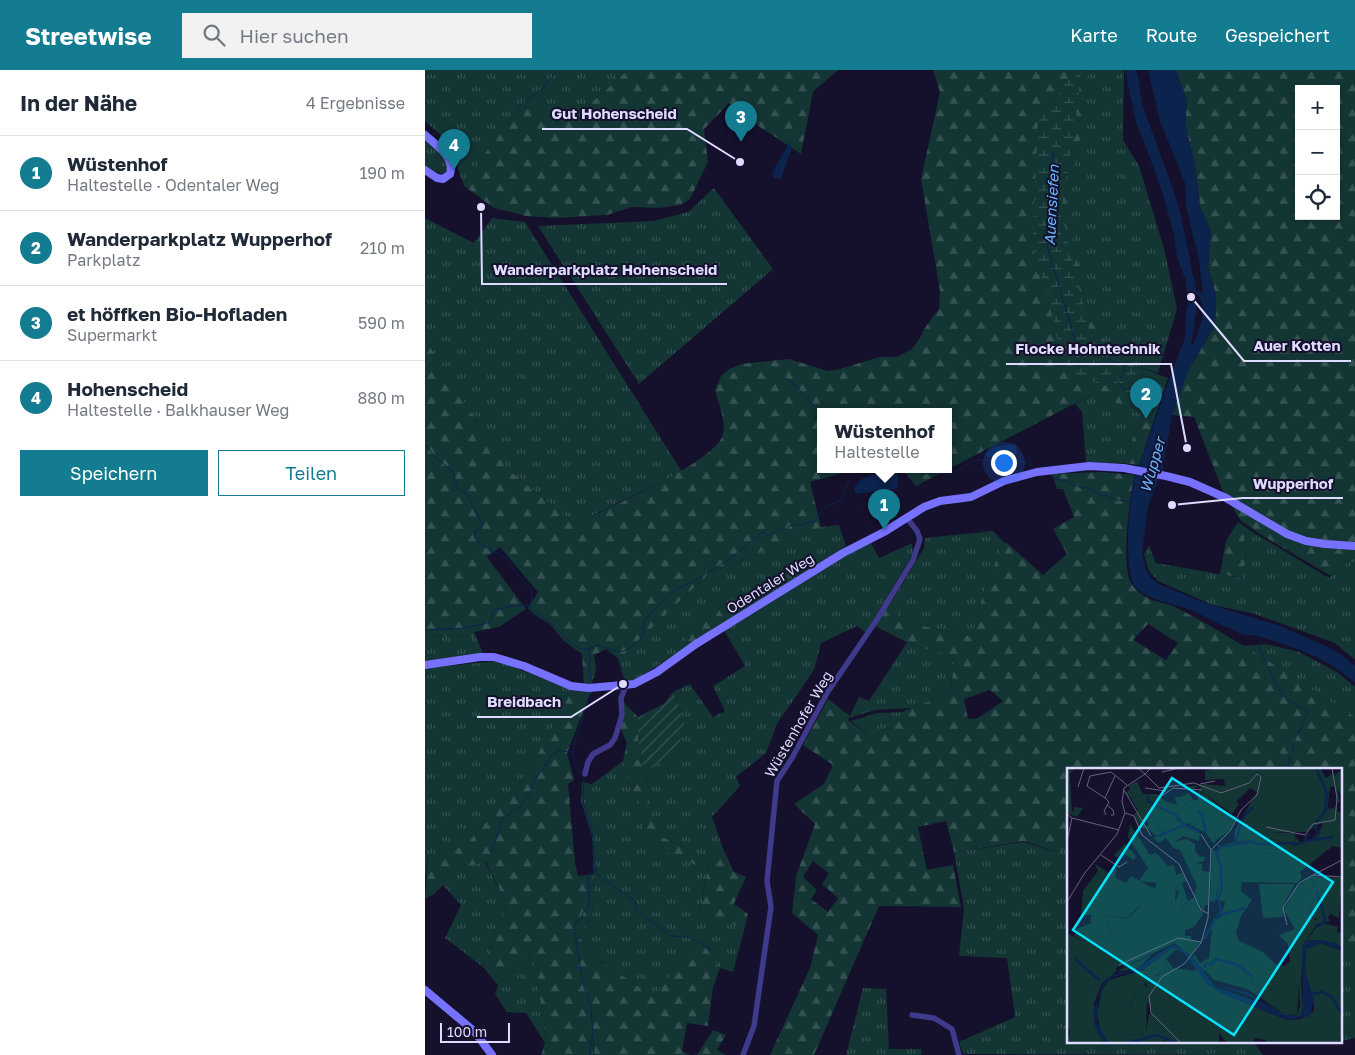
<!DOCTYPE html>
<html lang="de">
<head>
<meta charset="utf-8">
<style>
  :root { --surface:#fff; --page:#f2f2f3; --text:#1f2937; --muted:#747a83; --line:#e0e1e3; --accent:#147c91 }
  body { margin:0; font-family:"Golos Text",sans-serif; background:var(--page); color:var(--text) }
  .controls { position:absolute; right:15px; top:15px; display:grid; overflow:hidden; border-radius:0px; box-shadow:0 1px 4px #0004 }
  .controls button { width:45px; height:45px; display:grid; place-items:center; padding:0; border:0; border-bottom:1px solid var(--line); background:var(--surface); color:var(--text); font:25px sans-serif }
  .scale { position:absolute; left:15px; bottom:12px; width:70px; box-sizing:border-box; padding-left:5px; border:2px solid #dfdaff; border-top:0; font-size:14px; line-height:18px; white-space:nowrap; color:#dfdaff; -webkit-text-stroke:4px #15102b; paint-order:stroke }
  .you { position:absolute; left:578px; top:392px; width:18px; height:18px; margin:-12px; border:4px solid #fff; border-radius:50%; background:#1a73e8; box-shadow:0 0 0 8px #1a73e833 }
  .badge { display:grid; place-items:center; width:32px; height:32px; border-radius:50%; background:var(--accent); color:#fff; font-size:16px; font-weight:700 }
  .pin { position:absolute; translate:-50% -41px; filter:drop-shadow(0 1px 2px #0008) }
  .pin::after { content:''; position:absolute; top:26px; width:18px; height:15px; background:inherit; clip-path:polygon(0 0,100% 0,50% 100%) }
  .popup { position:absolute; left:392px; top:338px; width:135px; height:65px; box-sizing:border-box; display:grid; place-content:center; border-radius:0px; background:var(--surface); filter:drop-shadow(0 1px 4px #0005); font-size:16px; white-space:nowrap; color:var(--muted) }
  .popup b { font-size:19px; color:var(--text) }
  .popup::after { content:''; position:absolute; left:50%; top:100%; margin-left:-10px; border:10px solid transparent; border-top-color:var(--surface) }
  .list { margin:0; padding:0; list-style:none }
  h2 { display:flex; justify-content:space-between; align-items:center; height:65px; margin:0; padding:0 20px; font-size:21px }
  h2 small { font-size:16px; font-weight:400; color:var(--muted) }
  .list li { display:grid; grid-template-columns:32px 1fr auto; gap:15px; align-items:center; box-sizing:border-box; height:75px; padding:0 20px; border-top:1px solid var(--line) }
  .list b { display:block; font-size:19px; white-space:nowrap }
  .list p { margin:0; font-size:16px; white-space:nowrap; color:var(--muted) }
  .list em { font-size:16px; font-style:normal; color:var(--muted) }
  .actions { display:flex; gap:10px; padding:15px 20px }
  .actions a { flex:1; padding:11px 0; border:1px solid var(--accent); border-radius:0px; text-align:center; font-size:18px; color:var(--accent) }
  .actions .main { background:var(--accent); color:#fff }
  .icon { flex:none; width:28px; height:28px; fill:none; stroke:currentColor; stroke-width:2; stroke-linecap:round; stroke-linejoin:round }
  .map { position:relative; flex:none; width:930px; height:985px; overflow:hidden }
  header { display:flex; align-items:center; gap:30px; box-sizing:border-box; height:70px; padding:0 25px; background:var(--accent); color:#fff }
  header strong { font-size:24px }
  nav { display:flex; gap:28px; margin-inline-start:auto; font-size:18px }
  .search { width:350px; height:45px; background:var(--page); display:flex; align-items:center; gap:12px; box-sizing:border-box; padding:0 18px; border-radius:0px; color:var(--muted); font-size:19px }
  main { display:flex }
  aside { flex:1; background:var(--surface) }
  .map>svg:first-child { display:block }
</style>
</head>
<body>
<header>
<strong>Streetwise</strong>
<div class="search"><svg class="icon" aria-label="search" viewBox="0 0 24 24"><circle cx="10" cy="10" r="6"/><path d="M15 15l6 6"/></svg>Hier suchen</div>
<nav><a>Karte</a><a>Route</a><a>Gespeichert</a></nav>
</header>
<main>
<aside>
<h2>In der Nähe<small>4 Ergebnisse</small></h2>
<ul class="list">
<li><span class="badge">1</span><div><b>Wüstenhof</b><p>Haltestelle · Odentaler Weg</p></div><em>190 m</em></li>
<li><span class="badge">2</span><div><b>Wanderparkplatz Wupperhof</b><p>Parkplatz</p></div><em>210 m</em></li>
<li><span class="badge">3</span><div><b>et höffken Bio-Hofladen</b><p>Supermarkt</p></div><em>590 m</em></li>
<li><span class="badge">4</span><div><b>Hohenscheid</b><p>Haltestelle · Balkhauser Weg</p></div><em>880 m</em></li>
</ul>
<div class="actions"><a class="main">Speichern</a><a>Teilen</a></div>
</aside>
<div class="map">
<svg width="930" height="985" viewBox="0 0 930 985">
  <defs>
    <pattern id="grass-tufts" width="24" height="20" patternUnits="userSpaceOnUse" patternTransform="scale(1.25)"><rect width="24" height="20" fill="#133534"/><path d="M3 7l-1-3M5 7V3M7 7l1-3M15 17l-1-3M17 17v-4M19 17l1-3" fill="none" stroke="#355252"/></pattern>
    <pattern id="forest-firs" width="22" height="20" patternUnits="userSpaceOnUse" patternTransform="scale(1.25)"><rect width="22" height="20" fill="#133534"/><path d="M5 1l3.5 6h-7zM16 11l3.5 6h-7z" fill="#355252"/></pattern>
    <pattern id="wetland-marsh" width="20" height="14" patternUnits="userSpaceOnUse" patternTransform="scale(1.25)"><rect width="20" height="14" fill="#133534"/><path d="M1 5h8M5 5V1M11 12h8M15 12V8" fill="none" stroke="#355252"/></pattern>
    <pattern id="garden-furrows" width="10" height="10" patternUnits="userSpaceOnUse" patternTransform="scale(1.25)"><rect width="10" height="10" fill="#133534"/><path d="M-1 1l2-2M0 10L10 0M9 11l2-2" fill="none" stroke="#355252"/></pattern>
  </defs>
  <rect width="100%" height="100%" fill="#15102b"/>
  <g fill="url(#grass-tufts)">
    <path d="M0,0H203L165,34L89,40L39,116L33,99V81L0,51Z"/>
    <path d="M665,0H699L698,70L714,96L739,178L752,239L733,303L688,289L662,240L641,137Z"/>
    <path d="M0,69C10,78 20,85 23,99L20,102L16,104L0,96Z"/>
    <path d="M289,118L348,199L214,314L113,156L229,151L263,142Z"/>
    <path d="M0,148L49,173L67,148L100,152L257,402L150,454L80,397L0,269Z"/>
    <path d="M670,323L718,345L698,393L661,392L657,342L650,334Z"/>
    <path d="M414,455L421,476L302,552L288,531L259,579L211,609L200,612L193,589L284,503L396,457Z"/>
    <path d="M568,461L579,472C565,503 553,534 548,567L475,551L467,531L499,478L500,468Z"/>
    <path d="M826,461L904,508L924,491L930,492V590L910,573L827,543L787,535L733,511L724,501L719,484L724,476L731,493L817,508L821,486L819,467Z"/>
    <path d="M446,473L454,488L487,473L488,483L441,563L432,556L396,573L389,600L352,654L341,683L311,707L315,716L287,747L299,781L285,785L275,843L302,850L319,861L308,902L295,898L273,868L229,927L171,888L152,865L167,848L169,804L167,766L156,731L157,712L167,714L198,691L202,709L214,732L221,773L270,782L233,765L222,747L225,724L220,702L253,682L260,651L248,622L265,614L288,647L300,641L288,616L320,596L299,560L424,483Z"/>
    <path d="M0,565L51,567L58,583L0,591Z"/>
    <path d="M483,571L487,575L529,586L526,623L488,638L450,640L424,648L434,627L444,631Z"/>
    <path d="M842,574L874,582L912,602L930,617V647L817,576Z"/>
    <path d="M73,591L147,620L102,704L40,776L3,785L0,812V598Z"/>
    <path d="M480,642L447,669L426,651L452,643Z"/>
    <path d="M642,763L644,764V971H828L838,985L538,984L534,972L590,947L582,888L534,886L539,838L529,782L598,772L637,784Z"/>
    <path d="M60,792L82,834L58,897L20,868L36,835L18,815L16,802Z"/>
    <path d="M916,875L930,888V968L917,971Z"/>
    <path d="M101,882L113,900L114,924L119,949L120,973L101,943L82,942L70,924L73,915L93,897Z"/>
    <path d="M438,918L461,919L464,979H497L496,985H421Z"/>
  </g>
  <g fill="url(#forest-firs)" fill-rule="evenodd">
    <path d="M203,0H413L388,22L376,84L335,57L304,33L279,59L283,92L265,129L256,135L234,138L207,137L182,145L132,148L101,146L69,138L39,116L89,39L165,34Z"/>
    <path d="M508,0H665L642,138L662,239L689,288L743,308L714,395L698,393L718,345L670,323L491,416L477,399H523V341H395V399H432L385,412L396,457L284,503L194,589L181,579L169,585L171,600L166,616L159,615L157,584L139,571L125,554L110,545L103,538L113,522L75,477L62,487L101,539L74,557L49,562L51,567L0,565V269L80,397L150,454C178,440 292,392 298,364C301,350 293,333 290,320L296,306L304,299L316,294L364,289L403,301L415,299L455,287H472L487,279L495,268L499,259L514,239L515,221L496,109L515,22Z"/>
    <path d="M751,0H930V492L924,491L906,506L838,466L815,450L797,419L769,347L747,345L762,303L789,257L791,241V225L783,198L786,161L775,137L770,96L760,54L762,32ZM874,19H911V146H874Z"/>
    <path d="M676,402L710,405C704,423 696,498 706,513C711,522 724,530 734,532C739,534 744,534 748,536C811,568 870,609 930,647V888L916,875V699H644V764L642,763L637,784L599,771L529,782L521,751L493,757L502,800L528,795L536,837L454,836L389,985H345L385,898L393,865L367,843L371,806L390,754L369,734L399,714L408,695L378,675L403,629L425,646L423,650L447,669L481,640L526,623L529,586L487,575L450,556L467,530L475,551L548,567C553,534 565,503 579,472L582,473L618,505L642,484L628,459L649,447L638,419H632L627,404ZM723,554L753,573L741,590L708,570ZM565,620L578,631L553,648L543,649L539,629ZM388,791L404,803L397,814L413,828L403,842L386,829L392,820L378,807Z"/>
    <path d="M813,452L826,461L819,467L821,486L818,508L795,504L801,471Z"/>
    <path d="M288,531L302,552L259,579L263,554Z"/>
    <path d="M147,620L168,621L163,629L142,683L149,710L143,714L150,793L153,806L169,804L167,848L152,865L171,888L229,927L273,867L295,898L288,917L283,956L262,953L257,981L265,985H116L120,973L119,949L114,924L113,900L102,883L93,897L73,915L58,897L82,834L61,792L17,802L18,815L9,824L0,829L3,785L40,776L102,704Z"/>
    <path d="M197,631L213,647V671L225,724L223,747L238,752L233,765L270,782L271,795L221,773L214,732L202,709L198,691L202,673L194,655Z"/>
    <path d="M299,781L309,802L321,807L309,834L323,844L319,861L302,850L275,844L285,785Z"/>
    <path d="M288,960L301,965L292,980L301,985H272Z"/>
  </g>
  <path fill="url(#wetland-marsh)" d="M646,0L656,1L651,49L637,135L644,179L667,270L686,289L701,296L733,306L717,334H705L684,317L647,304L633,274L623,227L607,178L613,50L632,30Z"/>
  <path fill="url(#garden-furrows)" d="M248,622L260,651L253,682L220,702L213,671V647L240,633Z"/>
  <g fill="#0c234e">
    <path d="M700,0H711L713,5L717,34L748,119L756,146L765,189L770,219L765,220L763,209L759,206L752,187L749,165L738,124L718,69L712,56Z"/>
    <path d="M723,0H751L762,32L760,54L770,96L775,137L786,161L783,198L791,225V241L789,257L762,303L747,345L738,400L723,436L717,484L721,500L726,508L734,514L777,532L855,556L903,577L917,585L930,596V613C905,589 866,575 832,566C827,564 823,566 817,564C811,562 807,557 800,557C789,551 777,545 766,540C750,534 724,530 712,519C697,504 704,431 709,410L747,301L760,268L761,240L765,233H768L770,254L766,274H768C775,258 784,238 771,222L773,221L778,223L774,190L761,137L760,113L735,51Z"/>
    <path d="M364,73L366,75V81L356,108L354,109L349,108L347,103Z"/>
    <path d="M588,374H591L592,384H589L584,381H581L579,387L571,389L560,386V384L569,377Z"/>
    <path d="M457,402H469L473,404V416L470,419L436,423L431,424L429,422C431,407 445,406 457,402Z"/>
  </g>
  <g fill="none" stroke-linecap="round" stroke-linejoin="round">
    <g stroke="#0c234e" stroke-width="1">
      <path d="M92,38L118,18L133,0"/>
      <path d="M628,80L622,176L655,287L672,282L691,293H695L699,297V302L693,312L698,319C713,319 716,307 730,317"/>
      <path d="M357,305L371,316L395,343"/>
      <path d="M0,375L2,376L9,386L27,401L33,418L43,425L47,435L58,455L50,462L49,467L54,473L80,488L107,521V529L104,536C111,545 121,548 129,556C136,562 150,583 163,579C166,578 170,576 173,575C191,581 196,587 211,573C214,570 217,567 218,563C218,558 218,555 219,550L251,519L269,511L305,489L337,462L344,466L356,457L358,460L361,459C366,453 369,456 376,455C380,454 384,452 388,452L400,438L418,429C421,414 424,403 440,399"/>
      <path d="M487,399C502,408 512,400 525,405L549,391L554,390L581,392L595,391L608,396"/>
      <path d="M626,407L643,412L647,415H651L654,417C662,417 669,420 675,426L681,425L690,430L705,431"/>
      <path d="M0,560L41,558L66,552L68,541C79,538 92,534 104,536"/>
      <path d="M836,567L834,578L854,620L862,629L883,642L880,649"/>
      <path d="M164,580L165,587L164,594L166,611"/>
      <path d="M165,623L150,671L148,682L150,695L159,707L158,731L167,760L171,799L163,804L164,837L158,842L157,849L151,852L149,857L158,914L166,936L169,985"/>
      <path d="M867,681L871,667L878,653"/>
      <path d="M862,699L865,687"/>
      <path d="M67,782L77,749L97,735L106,721L107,714L128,684L133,681L147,682"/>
      <path d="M171,799V804L209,830L213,842L246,866L264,867L287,880"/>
      <path d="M165,985L166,971L168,970"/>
    </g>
    <path stroke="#0c234e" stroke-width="9" d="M765,210L767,223V244"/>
    <g stroke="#3f3a8b" stroke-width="5.5">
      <path d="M160,704L163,692L168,684L185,675L190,668L197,645L196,628L201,616"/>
      <path d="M487,945L509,948L527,959L534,985"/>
      <path d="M318,985L329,956L346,837L342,811L352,711L367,688L402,623L451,551L488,490L495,469L492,461L481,447"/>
    </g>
    <g stroke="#7771ff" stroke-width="8">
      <path d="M0,65C11,75 30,87 25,104L18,109L12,108L0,100"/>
      <path d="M0,595L55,587H69L99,596L146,616L164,618L209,614L232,602L271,574L418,483L459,462L499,437L515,431L546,427L579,411L612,402L664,396L699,398L741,406L765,412L801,428L862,464L881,471L900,474L930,476"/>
      <path d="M0,920L49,961L67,985"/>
    </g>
  </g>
  <g text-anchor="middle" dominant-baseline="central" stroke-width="4" stroke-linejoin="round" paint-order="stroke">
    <g font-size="14" fill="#dfdaff" stroke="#15102b">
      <text transform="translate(345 513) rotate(-32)">Odentaler Weg</text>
      <text transform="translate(373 654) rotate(-60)">Wüstenhofer Weg</text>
    </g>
    <g font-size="15" font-style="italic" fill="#68b6ff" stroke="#15102b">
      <text transform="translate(626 135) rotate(-87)">Auensiefen</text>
      <text transform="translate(727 395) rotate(-74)">Wupper</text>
    </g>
  </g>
  <g transform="translate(642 698)">
    <rect width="275" height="275" fill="#15102b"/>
    <path d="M275,1V41L274,28L267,15V8ZM70,13L76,26L64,30L59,25L63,21L61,18ZM134,23L168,51L162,63L149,72L135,39ZM122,25L126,32H133L130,40L121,39L113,29ZM0,28H4L5,45L8,39L16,40L10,49L0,45ZM270,39V44H275V80L266,78L258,84L233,104L235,110L230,115L173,114L176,91L193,85L222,86L224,79L244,72L254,61L260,41ZM108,47L110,52L133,65L132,73L116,68L108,74L120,71L128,76V83L132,88L138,89L137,93L129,95L135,96V103L143,104L141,137H138L137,144L127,127L130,118L113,82L106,80L99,70L91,75L86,69L95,67L90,53ZM202,64L227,65L229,70L223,75L211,73L202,70ZM58,76L69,88L67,92L57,86L53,92L47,87ZM145,82L149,83L153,107L148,134L143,133ZM28,96L42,105L50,99L48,110L59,115L64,108L82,118L70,135L73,138L60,150L39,147L45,167L15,173L7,168L10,161L24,155V147H32H14L16,123L31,103ZM243,108L275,110L272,150L259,144L253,151L245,150L243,138L250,125ZM115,115L121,133L114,139L108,134L113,122L110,125L109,117ZM192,116H228L217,136L216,149L196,150ZM125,134H130L136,146L127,159L115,144ZM257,155L271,159L270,164L273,165L275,162V179L253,172L239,173L251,157ZM105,180L111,182H108L96,194L103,201L87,208V213L81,221L79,214L62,237L64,240L69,233L80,234L79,265L60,267L30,246L35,222L42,212L76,202ZM85,187L71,200L51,204L54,201ZM146,196L175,205L198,225L219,215L232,217L230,247L215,244L180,221L147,212L138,202Z" fill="#133534"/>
    <path d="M0,0H8L3,6L4,28H0ZM148,0H253L259,10L267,5L273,35L270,34L268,18L263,19L259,52L239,64H202V70L211,73L223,75L229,70L233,74L224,79L222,86L193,85L176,91L174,123L185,132L174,148L169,165L172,173L196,184L208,196L217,198L223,194L221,176L212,167L228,161L217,142L228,120L243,108L250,125L243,138L245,150L249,152L259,144L264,145L261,149L263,153L250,156L238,174L234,211L236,240L233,248L217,247L196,233L215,244L230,247L233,238L232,217L219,215L198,225L175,205L146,197L137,203L125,189L128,187L133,195L142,190L146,151L153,150L158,134L149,131L153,107L149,84L152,80L148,75L154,78L167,74L169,77L180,76L179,73L167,74L168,62L190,24L183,20L169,34L172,36L165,46L134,23L133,28L137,31L135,39L149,72L147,76L139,65L120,55L116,57L108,47L90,53L95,67H88L79,59L82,56L78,52V60H71L67,47L71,43L64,30L76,26H91L98,33L110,37L108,29H113L121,39L130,40L131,23L134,19L130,18L127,21L118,19L138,16L158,18L157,11L138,12V3ZM63,56L83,87L89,85L101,98L107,97L109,107L115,105L120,113L109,117L108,134L114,139L127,129L130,134H125L115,144L127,159L118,162V168H124V173L133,174L124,188L107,175L58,199L55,197L49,200L50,203L35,215L27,236V254L37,275H0L3,263L0,256V165L15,173L45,167L39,147L60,151L73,139L70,135L82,118L88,120L90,115L72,113L81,100L61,69ZM254,175L275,183V275H199V272L188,270L186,275H160L152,265V275H102L97,272L95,275H41L33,261L30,246L58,252L60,267L79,265L82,247L85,245L82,235L70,233L64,240L62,238L79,213L77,217L81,220L87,209L103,201L96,194L99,191L106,200L127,203L130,200L140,216L156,226L220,252L234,251L247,243V233L238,203L239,181Z" fill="#133534"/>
    <path d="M148,188L172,195L193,209L197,220L176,204L151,195L138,202L136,194Z" fill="#133534"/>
    <path d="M253,172L269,175L275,183L254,175L239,181L238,203L247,233L243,248L220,252L156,226L140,216L118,186L106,179L76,201L46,209L38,215L31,233L30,254L41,275H37L30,263L26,244L37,213L47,206L70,201L106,176L124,187L149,219L194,235L184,228L148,217L181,225L217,247L233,248L236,241L235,179L239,173Z" fill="#0c234e"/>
    <path fill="none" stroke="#0c234e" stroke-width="2.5" d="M249,0L260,25L258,44L249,54M80,27L82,34L110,48L117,57L132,64M131,42L135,47L139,66M247,57L252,65L248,71M92,68L117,57M239,73L266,69M168,74L177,48L186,39M153,147L178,140M248,159L257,155L258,150L250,125M137,171L154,143L151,130L155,120L154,100L150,86L154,79L184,73L192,76L236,75L241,66M8,191L33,213M137,200L140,195L144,197L149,191L171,197L186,209M245,226L255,224L265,229L275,246M61,275L90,267L110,275"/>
    <path fill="none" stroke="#666180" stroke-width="1" d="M84,0L78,6L92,20L127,15L154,25L182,15L190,6L194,9L190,27L174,42L163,63L144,82L141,150L134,175L117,196L95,209L82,228L84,245L114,275M95,4L112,0M48,8L38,30L20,18L23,8L44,4L60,17M133,16L148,13M11,19L17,0M78,20L99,23M57,22L84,68M95,28L106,20L135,22M38,30L42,34L37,43L39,47M40,37L46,42L47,47H44M58,45L67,48L75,67L112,96L134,142L142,146M58,45L55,34L57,20L78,6L71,0M0,46L5,50L52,62M199,59L238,67L246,56L268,52L270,30L265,0M134,66L144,82M0,73L5,50M34,87L52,99L60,94M275,92L246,107L275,109M0,134L17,106L50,66L58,45M220,157L216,140L232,115L246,107M52,197L111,170L134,174"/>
    <path fill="#06e2ff" fill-opacity="0.15" stroke="#06e2ff" stroke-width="2.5" d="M105,10L266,114L167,267L6,162Z"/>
    <rect width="275" height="275" fill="none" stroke="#dfdaff" stroke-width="2.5"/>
  </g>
  <path fill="none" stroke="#dfdaff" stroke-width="2" d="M315 92L262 59H117M56 137L57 214H302M766 227L819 291H926M762 378L746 294H581M747 435L818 428H918M198 614L146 647H52"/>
  <g fill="#dfdaff" stroke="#15102b" stroke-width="2">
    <circle cx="315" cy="92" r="5"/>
    <circle cx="56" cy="137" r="5"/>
    <circle cx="766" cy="227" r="5"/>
    <circle cx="762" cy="378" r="5"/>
    <circle cx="747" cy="435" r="5"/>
    <circle cx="198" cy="614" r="5"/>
  </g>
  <g font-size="15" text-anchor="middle" font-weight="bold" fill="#dfdaff" stroke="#15102b" stroke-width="4" stroke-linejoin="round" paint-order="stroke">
    <text x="189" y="49">Gut Hohenscheid</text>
    <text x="180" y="205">Wanderparkplatz Hohenscheid</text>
    <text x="872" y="281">Auer Kotten</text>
    <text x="663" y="284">Flocke Hohntechnik</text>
    <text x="868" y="419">Wupperhof</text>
    <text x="99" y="637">Breidbach</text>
  </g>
</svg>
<div class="controls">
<button>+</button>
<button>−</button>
<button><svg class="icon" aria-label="locate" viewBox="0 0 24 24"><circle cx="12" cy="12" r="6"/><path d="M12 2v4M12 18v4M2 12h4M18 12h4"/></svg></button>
</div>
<div class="scale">100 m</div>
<div class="you"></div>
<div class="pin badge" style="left:459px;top:460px">1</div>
<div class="popup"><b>Wüstenhof</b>Haltestelle</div>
<div class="pin badge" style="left:721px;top:349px">2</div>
<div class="pin badge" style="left:316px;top:72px">3</div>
<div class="pin badge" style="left:29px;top:100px">4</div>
</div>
</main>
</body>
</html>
